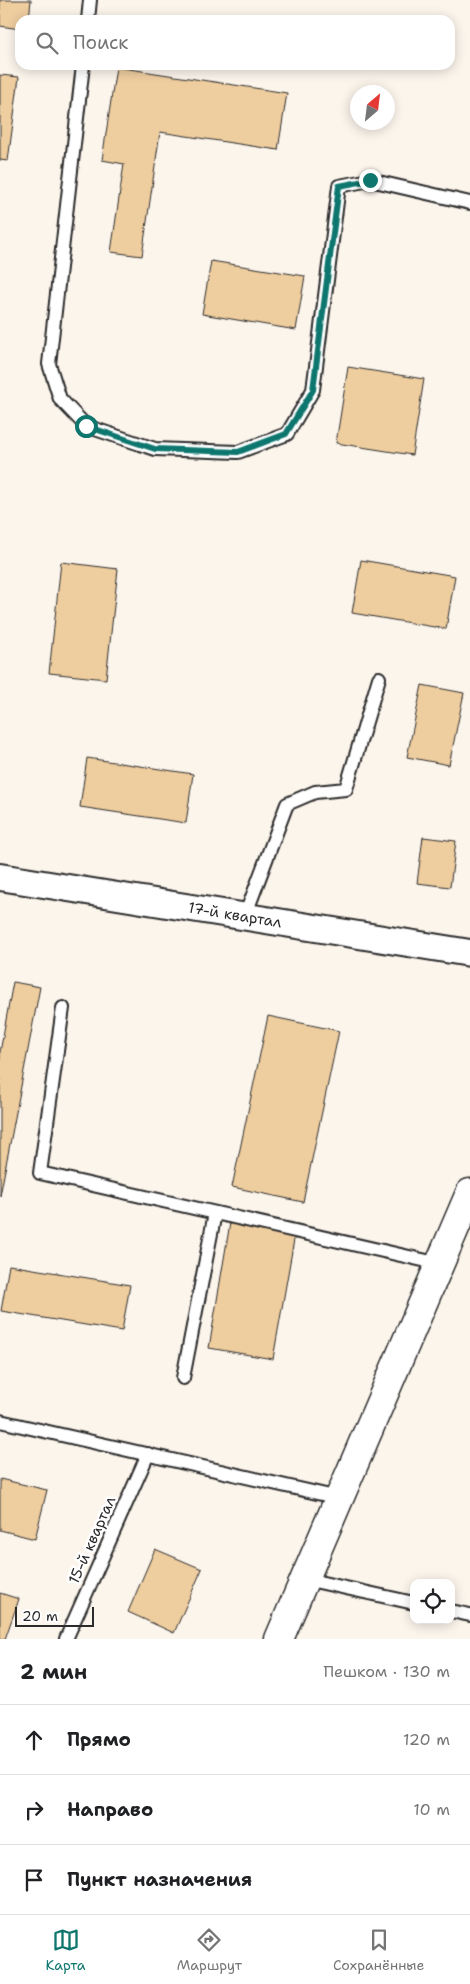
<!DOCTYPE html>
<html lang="ru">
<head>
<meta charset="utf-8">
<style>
  :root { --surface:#fff; --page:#f6f6f6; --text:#202124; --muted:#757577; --line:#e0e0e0; --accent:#0f766e }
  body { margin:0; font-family:"Shantell Sans",sans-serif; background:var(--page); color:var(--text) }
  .controls { position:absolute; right:15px; bottom:15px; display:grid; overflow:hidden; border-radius:10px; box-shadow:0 2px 12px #0003 }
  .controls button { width:45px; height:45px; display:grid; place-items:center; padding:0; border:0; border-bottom:1px solid var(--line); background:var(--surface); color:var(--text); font:25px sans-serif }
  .compass { position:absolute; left:350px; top:85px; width:45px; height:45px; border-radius:50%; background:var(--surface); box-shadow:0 2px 12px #0003; rotate:28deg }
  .scale { position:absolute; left:15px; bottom:12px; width:79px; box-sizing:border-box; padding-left:5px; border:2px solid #2b2b2b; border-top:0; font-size:14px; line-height:18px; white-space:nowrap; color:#2b2b2b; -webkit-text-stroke:4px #fff; paint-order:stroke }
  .stop { position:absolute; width:15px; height:15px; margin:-11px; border:4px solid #0f766e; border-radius:50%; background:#fff }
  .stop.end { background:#0f766e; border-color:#fff; box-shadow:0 1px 5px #0008 }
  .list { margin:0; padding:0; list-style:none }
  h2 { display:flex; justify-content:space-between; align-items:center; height:65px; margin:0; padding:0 20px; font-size:21px }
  h2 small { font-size:16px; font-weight:400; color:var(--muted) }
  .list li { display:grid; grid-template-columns:32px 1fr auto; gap:15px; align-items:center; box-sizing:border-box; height:70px; padding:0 20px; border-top:1px solid var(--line) }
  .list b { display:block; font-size:19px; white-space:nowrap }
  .list em { font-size:16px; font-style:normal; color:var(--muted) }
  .icon { flex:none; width:28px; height:28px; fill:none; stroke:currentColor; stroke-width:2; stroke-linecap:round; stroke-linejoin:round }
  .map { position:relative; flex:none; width:470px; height:1639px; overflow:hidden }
  .search { position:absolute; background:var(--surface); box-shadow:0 2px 12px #0003; left:15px; right:15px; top:15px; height:55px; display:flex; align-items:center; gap:12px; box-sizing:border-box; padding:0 18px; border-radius:15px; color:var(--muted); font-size:19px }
  .sheet { height:275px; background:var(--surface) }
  nav { display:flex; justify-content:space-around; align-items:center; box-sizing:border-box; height:70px; border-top:1px solid var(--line); background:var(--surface); font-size:14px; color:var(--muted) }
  nav a { display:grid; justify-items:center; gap:2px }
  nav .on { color:var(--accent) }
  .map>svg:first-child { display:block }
</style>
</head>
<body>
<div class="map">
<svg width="470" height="1639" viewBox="0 0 470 1639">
  <rect width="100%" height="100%" fill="#fcf5ec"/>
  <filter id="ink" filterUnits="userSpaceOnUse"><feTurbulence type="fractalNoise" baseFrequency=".02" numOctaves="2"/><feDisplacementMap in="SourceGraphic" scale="10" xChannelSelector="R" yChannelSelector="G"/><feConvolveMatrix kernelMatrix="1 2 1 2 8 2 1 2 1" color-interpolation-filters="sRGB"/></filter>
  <g filter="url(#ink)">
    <g fill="#eecd9f" stroke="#2b2b2b">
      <path d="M0,0H31L29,20H20V29L0,26Z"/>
      <path d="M116,67L287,93L278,150L160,132L142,256L111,252L124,164L102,160Z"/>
      <path d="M0,75L19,77L8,161L0,160Z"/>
      <path d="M211,261L305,276L296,330L202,314Z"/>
      <path d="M348,367L424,379L412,455L336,443Z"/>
      <path d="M361,560L455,576L446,629L352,613Z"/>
      <path d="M61,562L118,569L106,679L49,673Z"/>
      <path d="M422,685L464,693L449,765L407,757Z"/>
      <path d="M87,758L193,774L186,823L80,807Z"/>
      <path d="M423,837L456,841L450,887L417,883Z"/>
      <path d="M13,982L40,987L0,1196V1052Z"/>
      <path d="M268,1016L339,1031L303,1202L232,1187Z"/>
      <path d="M230,1223L295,1234L273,1359L209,1348Z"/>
      <path d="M9,1265L130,1285L122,1331L1,1311Z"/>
      <path d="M0,1479L47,1490L35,1539L0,1530Z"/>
      <path d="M155,1549L202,1569L174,1633L128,1612Z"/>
      <path d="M0,1593L19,1599L5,1639H0Z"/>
    </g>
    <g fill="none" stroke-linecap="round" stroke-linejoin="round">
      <defs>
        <g id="lane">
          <path d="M88,20L90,0"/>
          <path d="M83,65L49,364L60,399L86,426L155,449L238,452L287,434L313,390L339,186L370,180L470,203"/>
          <path d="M245,916L287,804L315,792L346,789L379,678"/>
          <path d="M63,1008L40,1173L440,1264"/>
          <path d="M183,1378L215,1213"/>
          <path d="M0,1421L339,1498"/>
          <path d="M305,1579L414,1603"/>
          <path d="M451,1611L470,1615"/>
          <path d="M66,1639L148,1454"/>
        </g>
        <g id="street">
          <path id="s1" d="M0,877L470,953"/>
        </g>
        <path id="secondary" d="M279,1639L470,1193"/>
      </defs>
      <use href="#lane" stroke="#2b2b2b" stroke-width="16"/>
      <use href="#street" stroke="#2b2b2b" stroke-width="30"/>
      <use href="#secondary" stroke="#2b2b2b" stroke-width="31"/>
      <use href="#lane" stroke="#fff" stroke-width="12"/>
      <use href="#street" stroke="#fff" stroke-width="26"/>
      <use href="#secondary" stroke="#fff" stroke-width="28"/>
    </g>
  </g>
  <g fill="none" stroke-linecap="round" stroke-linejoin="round" filter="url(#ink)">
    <path stroke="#0f766e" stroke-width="6" d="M86,426L155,449L238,452L286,434L313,390L339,186L370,180"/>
  </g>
  <g text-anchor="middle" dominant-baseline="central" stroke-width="5" stroke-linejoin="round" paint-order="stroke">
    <g font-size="15" fill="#2b2b2b" stroke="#fff">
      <text stroke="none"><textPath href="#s1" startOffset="238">17-й квартал</textPath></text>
      <text transform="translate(92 1540) rotate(-66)">15-й квартал</text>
    </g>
  </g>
</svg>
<div class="controls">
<button><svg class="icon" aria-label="locate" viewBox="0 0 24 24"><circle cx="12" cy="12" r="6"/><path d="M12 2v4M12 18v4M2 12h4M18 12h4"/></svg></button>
</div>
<svg class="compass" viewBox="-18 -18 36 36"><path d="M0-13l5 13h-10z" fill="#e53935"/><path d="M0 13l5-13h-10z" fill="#757577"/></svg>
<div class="scale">20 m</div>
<div class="stop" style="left:86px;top:426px"></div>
<div class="stop end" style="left:370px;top:180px"></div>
<div class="search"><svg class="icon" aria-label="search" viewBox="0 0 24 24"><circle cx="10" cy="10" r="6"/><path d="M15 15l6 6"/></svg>Поиск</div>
</div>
<section class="sheet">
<h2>2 мин<small>Пешком · 130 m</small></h2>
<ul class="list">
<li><svg class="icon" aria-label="ahead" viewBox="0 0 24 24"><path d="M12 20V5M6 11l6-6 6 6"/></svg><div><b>Прямо</b></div><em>120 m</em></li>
<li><svg class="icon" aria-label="right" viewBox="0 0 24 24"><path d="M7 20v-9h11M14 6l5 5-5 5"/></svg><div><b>Направо</b></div><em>10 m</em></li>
<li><svg class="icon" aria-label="arrive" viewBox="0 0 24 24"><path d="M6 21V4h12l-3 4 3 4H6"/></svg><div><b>Пункт назначения</b></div></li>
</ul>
</section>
<nav>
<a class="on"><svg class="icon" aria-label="map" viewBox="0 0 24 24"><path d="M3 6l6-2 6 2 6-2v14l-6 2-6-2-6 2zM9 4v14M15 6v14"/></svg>Карта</a>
<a><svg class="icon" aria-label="directions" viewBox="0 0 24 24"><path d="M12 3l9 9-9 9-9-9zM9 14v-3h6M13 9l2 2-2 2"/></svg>Маршрут</a>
<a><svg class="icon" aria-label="saved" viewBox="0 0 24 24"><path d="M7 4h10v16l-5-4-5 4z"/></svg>Сохранённые</a>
</nav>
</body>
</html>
